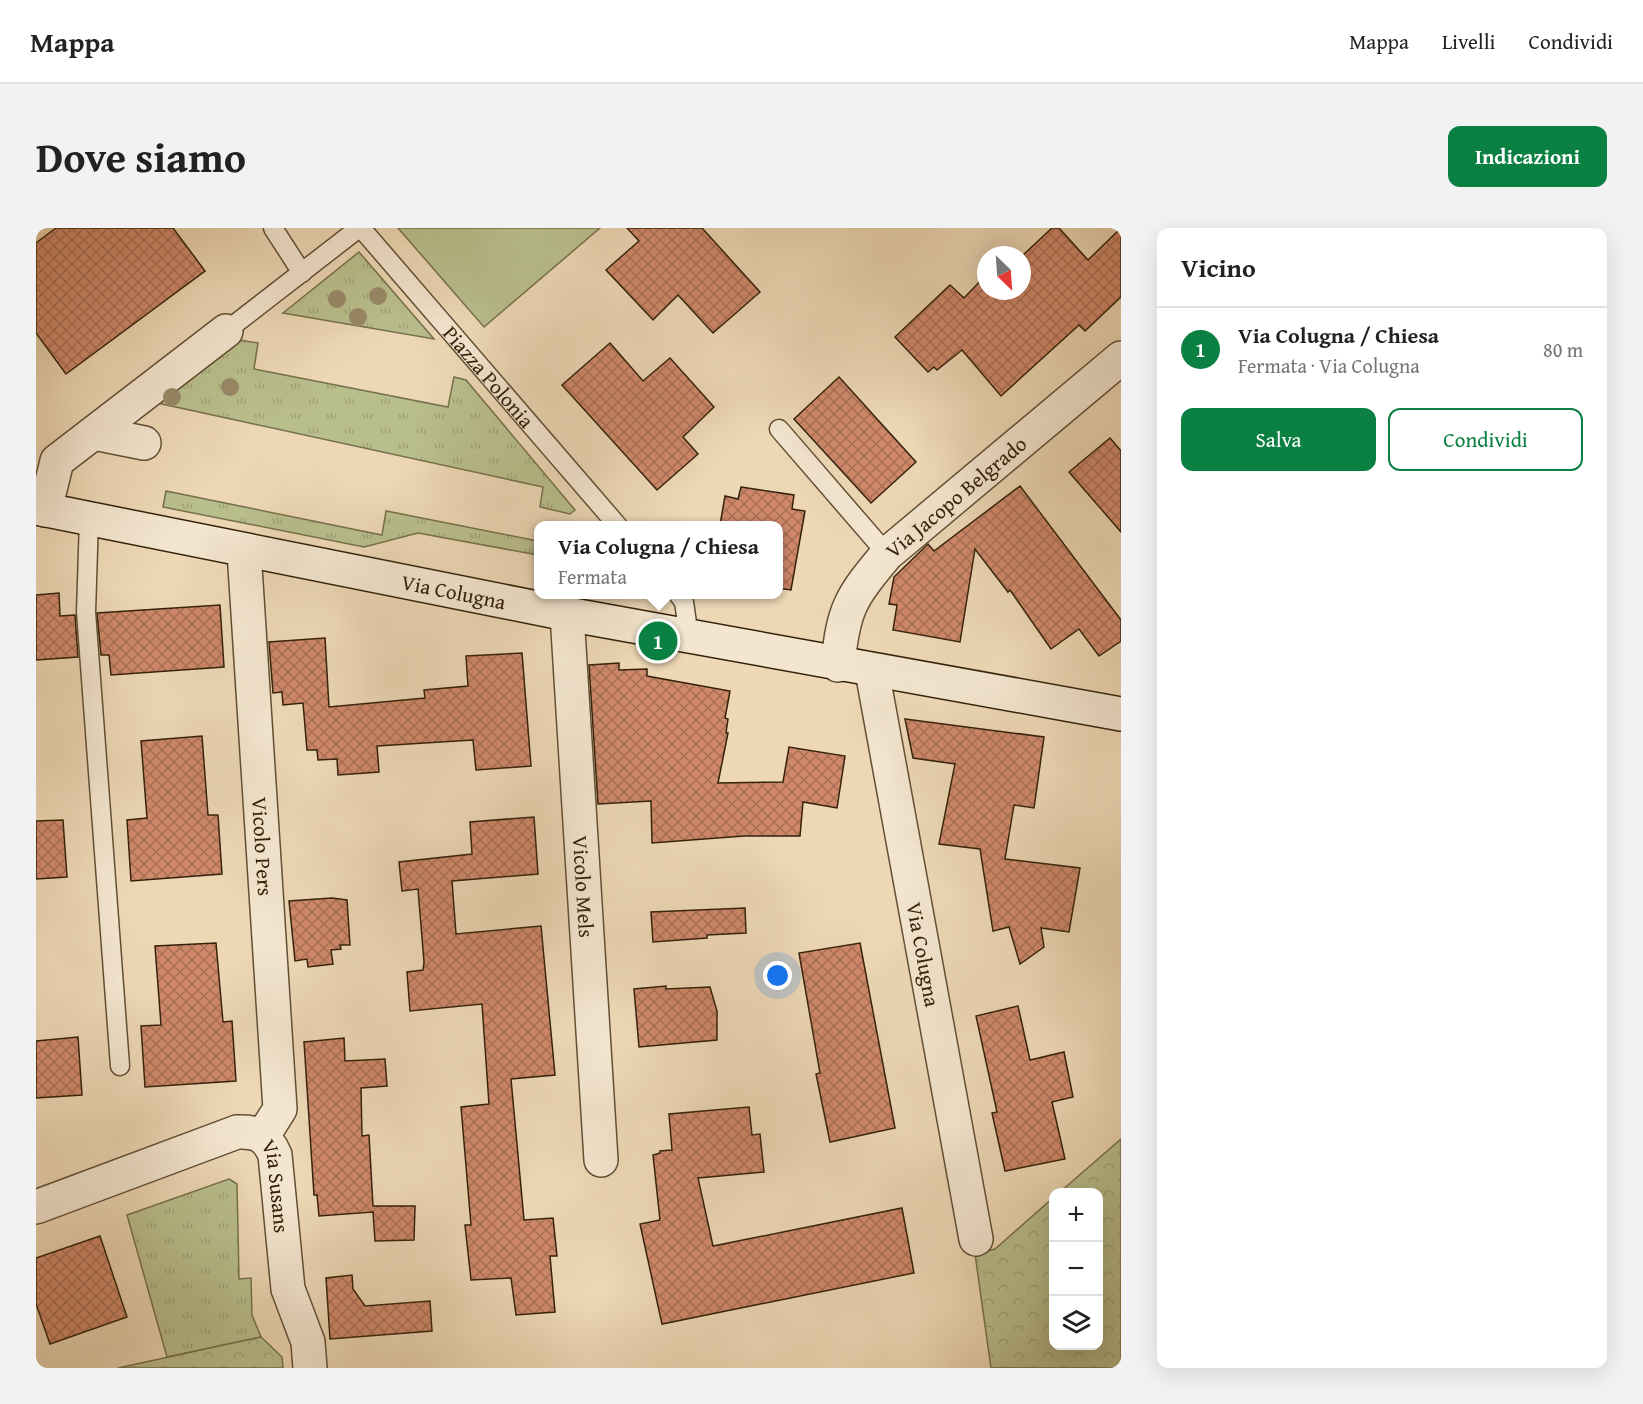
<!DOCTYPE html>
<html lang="it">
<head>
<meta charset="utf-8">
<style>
  :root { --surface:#fff; --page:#f2f2f2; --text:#222; --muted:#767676; --line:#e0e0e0; --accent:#0b8043 }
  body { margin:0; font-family:"Gentium Book Plus",serif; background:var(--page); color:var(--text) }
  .controls { position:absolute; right:18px; bottom:18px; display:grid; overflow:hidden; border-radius:12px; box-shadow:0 6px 24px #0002 }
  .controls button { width:54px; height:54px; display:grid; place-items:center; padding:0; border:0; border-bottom:2px solid var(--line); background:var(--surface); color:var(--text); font:30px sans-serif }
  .compass { position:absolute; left:941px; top:18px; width:54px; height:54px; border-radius:50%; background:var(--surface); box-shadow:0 6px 24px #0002; rotate:155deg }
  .you { position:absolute; left:742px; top:748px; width:21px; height:21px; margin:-15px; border:4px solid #fff; border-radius:50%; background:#1a73e8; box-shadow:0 0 0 9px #1a73e833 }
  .badge { display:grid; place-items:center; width:39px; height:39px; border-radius:50%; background:var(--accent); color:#fff; font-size:20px; font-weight:700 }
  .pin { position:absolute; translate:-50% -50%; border:3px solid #fff; box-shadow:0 2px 6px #0006 }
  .popup { position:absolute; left:498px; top:293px; width:249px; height:78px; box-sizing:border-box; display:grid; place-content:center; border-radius:12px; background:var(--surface); filter:drop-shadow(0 2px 4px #0005); font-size:20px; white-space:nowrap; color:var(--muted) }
  .popup b { font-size:22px; color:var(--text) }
  .popup::after { content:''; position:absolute; left:50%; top:100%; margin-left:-12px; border:12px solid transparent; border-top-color:var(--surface) }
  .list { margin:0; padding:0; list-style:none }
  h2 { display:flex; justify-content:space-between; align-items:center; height:78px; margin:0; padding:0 24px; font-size:26px }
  h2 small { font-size:20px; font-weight:400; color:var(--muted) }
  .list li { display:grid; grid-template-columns:39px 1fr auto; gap:18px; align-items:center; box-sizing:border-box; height:84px; padding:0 24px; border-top:2px solid var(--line) }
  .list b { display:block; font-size:22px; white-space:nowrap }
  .list p { margin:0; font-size:20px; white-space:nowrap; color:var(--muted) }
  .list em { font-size:20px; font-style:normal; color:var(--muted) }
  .actions { display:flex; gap:12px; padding:18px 24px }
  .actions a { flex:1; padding:14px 0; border:2px solid var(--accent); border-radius:12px; text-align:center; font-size:21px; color:var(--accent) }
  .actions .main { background:var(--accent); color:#fff }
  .icon { flex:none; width:33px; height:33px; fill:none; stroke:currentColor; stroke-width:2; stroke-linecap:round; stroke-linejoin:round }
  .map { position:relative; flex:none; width:1085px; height:1140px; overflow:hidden; border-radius:12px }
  header { display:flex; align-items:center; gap:36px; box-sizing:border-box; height:84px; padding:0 30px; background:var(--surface); border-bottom:2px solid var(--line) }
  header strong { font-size:28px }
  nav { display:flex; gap:33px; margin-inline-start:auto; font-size:21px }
  .intro { display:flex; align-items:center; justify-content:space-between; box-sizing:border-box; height:144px; padding:0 36px }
  h1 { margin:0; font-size:42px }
  .button { padding:15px 27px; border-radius:12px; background:var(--accent); color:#fff; font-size:21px; font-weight:700 }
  main { display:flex; gap:36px; padding:0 36px }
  aside { flex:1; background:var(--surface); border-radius:12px; box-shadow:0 6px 24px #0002 }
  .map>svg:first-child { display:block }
</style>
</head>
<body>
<header>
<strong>Mappa</strong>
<nav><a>Mappa</a><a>Livelli</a><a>Condividi</a></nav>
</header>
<div class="intro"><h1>Dove siamo</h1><a class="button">Indicazioni</a></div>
<main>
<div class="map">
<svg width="1085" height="1140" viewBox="0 0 1085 1140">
  <defs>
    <pattern id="grass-tufts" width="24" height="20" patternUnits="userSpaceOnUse" patternTransform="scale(1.5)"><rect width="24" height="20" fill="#b9be8d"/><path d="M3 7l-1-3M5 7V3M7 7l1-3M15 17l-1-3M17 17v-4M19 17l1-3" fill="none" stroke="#a0a378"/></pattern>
    <pattern id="forest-crowns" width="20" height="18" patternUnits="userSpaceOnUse" patternTransform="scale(1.5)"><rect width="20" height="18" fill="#b9be8d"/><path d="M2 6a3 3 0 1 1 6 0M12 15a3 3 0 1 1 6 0" fill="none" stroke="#a0a378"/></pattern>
    <pattern id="building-cross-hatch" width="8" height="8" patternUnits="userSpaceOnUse" patternTransform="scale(1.5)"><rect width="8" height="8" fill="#cf886a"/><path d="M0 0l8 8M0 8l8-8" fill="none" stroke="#a96f55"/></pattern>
  </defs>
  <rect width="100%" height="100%" fill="#edd7b5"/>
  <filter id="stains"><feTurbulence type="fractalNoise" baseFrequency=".00333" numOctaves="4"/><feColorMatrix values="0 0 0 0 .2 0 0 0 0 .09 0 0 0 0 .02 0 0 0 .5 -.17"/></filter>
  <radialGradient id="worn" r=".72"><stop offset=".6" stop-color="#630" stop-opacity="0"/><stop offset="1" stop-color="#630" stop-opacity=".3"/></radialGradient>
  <g fill="url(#grass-tufts)" stroke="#76704c" stroke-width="1.5">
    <path d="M323,24L398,111L247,85Z"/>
    <path d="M197,111L222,115L218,141L412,179L418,149L430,152L539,282L534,286L504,279L507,259L117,174Z"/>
    <path d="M130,263L346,307L350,283L502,313V327L382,305L328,319L127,279Z"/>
    <path d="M193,951L201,956L203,1051L215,1050L216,1087L225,1109L131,1129L91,987Z"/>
  </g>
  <g fill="url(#forest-crowns)" stroke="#76704c" stroke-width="1.5">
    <path d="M1085,911V1140H955L939,1026L959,1021L1017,970V1118H1062V964H1024Z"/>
    <path d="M225,1109L246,1129L247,1140H82Z"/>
  </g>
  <path fill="#b9be8d" stroke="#76704c" stroke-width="1.5" d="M362,0H564L448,99Z"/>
  <g fill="url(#building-cross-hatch)" stroke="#33220a" stroke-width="1.5">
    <path d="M20,0H137L169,43L30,146L0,105V15Z"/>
    <path d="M591,0H666L724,64L677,105L642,67L617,92L570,42L603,13Z"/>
    <path d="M1016,0H1023L1052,32L1085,0V69L1049,103L1043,97L965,168L926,122L901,142L898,139L892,144L859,109L914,57L928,70L950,47V63H986V28Z"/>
    <path d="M574,115L607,153L634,130L678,179L647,209L662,226L621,262L526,157Z"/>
    <path d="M803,149L880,234L835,275L758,191Z"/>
    <path d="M1074,210L1085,223V304L1033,244Z"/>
    <path d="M984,258L1085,392V413L1063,428L1043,401L1015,421L974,362L972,364L939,321L924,414L857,402L861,377L853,376L858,349L892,316L898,323Z"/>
    <path d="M705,259L758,267L756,281L769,283L755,362L742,360V297H684L689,268L702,271Z"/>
    <path d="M23,365L24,388L39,387L42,429L0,432V367Z"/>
    <path d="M184,377L188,439L75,447L73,427H65L61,385Z"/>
    <path d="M289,410L293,479L389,470L388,462L432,458L430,428L486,425L495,538L440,542L437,512L341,518L343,544L302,547L301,531L282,532L281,522H271L267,475L247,477L246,464L237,465L233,414Z"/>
    <path d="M583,435V442L611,441V448L694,463L689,490L692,491L690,505H692L682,555L747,554L753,519L809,528L801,580L767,574L764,608H708L616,615L615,573L562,576L553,437Z"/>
    <path d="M869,491L1008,509L998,580L978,577L969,631L1044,640L1033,704L1005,700L1008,719L984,736L973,699L957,703L944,621L903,616L919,536L877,530Z"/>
    <path d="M166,508L172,587H182L186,646L95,653L91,592L111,590L105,513Z"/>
    <path d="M498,589L502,646L416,653L420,706L505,698L519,847L475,851L488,992L517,990L521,1028H514L519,1084L480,1087L475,1050L435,1052L429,997H435L425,879L453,876L446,776L374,783L371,744L387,742L388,734L382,661L366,663L363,634L436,626L434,594Z"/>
    <path d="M27,592L31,649L0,651V593Z"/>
    <path d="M296,670L311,672L314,717H304L305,721L295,722L297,736L272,739L271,731L259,733L253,673Z"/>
    <path d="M709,680L710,705L671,707V710L617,714L615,684Z"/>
    <path d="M180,715L187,794L196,793L200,853L109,859L105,798L125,797L119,718Z"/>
    <path d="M824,715L859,900L794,914L780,846L784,845L763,725Z"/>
    <path d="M630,758V761L674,759L681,783V812L603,819L598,761Z"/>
    <path d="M982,778L994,832L1028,824L1037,869L1016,874L1029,931L969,943L956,885L961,884L940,788Z"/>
    <path d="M42,809L46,867L0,870V813Z"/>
    <path d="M308,810L309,833L349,831L351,858L325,860L326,908L333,907L337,978H379L378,1012L339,1013L337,984L283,988L281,967H278L268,814Z"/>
    <path d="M713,879L716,907L724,906L728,944L662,950L677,1018L866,980L878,1045L626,1096L604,996L624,992L617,927L624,925V923L636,922L633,886Z"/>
    <path d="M64,1008L91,1089L14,1116L0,1076V1030Z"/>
    <path d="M316,1047L317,1061L329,1078L394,1073L396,1103L294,1111L290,1050Z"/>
  </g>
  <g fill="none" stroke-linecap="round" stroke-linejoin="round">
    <defs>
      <g id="lane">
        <path d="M237,0L266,45"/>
        <path id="s1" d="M325,0L582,298"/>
        <path d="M190,103L323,0"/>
        <path d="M743,201L851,326"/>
        <path d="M53,291L50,384L84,838"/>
        <path d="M642,366L648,374L653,409"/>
      </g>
      <g id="street">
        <path d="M58,205L108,215"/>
        <path d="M9,282L21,233L190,103"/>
        <path id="s2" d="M208,323L244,881L227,908"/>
        <path id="s3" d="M531,386L565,932"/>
        <path id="s4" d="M802,437C807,380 815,369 851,326L1085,130"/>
        <path id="s5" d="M836,443L940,1011"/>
        <path id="s6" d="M0,979L201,904C221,903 231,908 239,927L252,1061L272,1114L274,1140"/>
      </g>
      <g id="secondary">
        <path id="s7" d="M0,280L531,386L1085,486"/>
      </g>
    </defs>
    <use href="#lane" stroke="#624f35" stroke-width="21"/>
    <use href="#street" stroke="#624f35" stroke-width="36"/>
    <use href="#secondary" stroke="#33220a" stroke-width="36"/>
    <use href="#lane" stroke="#f3e5cf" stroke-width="18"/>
    <use href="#street" stroke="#f3e5cf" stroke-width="33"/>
    <use href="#secondary" stroke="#f3e5cf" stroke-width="33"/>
  </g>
  <g fill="#998969">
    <circle cx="342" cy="68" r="9"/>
    <circle cx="301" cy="71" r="9"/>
    <circle cx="322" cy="89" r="9"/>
    <circle cx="194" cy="159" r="9"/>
    <circle cx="136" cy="169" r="9"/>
  </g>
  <g text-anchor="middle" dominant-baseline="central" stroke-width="6" stroke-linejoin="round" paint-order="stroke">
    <g font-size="21" fill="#33220a" stroke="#f3e5cf">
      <text stroke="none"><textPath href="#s1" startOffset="196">Piazza Polonia</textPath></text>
      <text stroke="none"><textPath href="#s4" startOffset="214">Via Jacopo Belgrado</textPath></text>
      <text stroke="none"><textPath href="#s7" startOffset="426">Via Colugna</textPath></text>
      <text stroke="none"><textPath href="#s2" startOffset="296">Vicolo Pers</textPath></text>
      <text stroke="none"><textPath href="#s3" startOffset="273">Vicolo Mels</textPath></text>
      <text stroke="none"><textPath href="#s5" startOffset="288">Via Colugna</textPath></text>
      <text stroke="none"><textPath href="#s6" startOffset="294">Via Susans</textPath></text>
    </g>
  </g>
  <rect width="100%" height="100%" filter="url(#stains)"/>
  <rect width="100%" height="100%" fill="url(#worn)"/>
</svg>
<div class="controls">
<button>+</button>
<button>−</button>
<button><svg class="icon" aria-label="layers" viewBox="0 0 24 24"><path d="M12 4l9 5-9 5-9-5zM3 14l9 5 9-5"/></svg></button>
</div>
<svg class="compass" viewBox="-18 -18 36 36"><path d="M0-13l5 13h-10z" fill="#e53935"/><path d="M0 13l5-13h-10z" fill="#767676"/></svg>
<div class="you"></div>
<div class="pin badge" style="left:622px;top:413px">1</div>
<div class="popup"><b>Via Colugna / Chiesa</b>Fermata</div>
</div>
<aside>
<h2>Vicino<small></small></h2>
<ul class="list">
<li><span class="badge">1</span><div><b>Via Colugna / Chiesa</b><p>Fermata · Via Colugna</p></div><em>80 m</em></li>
</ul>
<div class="actions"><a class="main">Salva</a><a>Condividi</a></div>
</aside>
</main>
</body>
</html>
